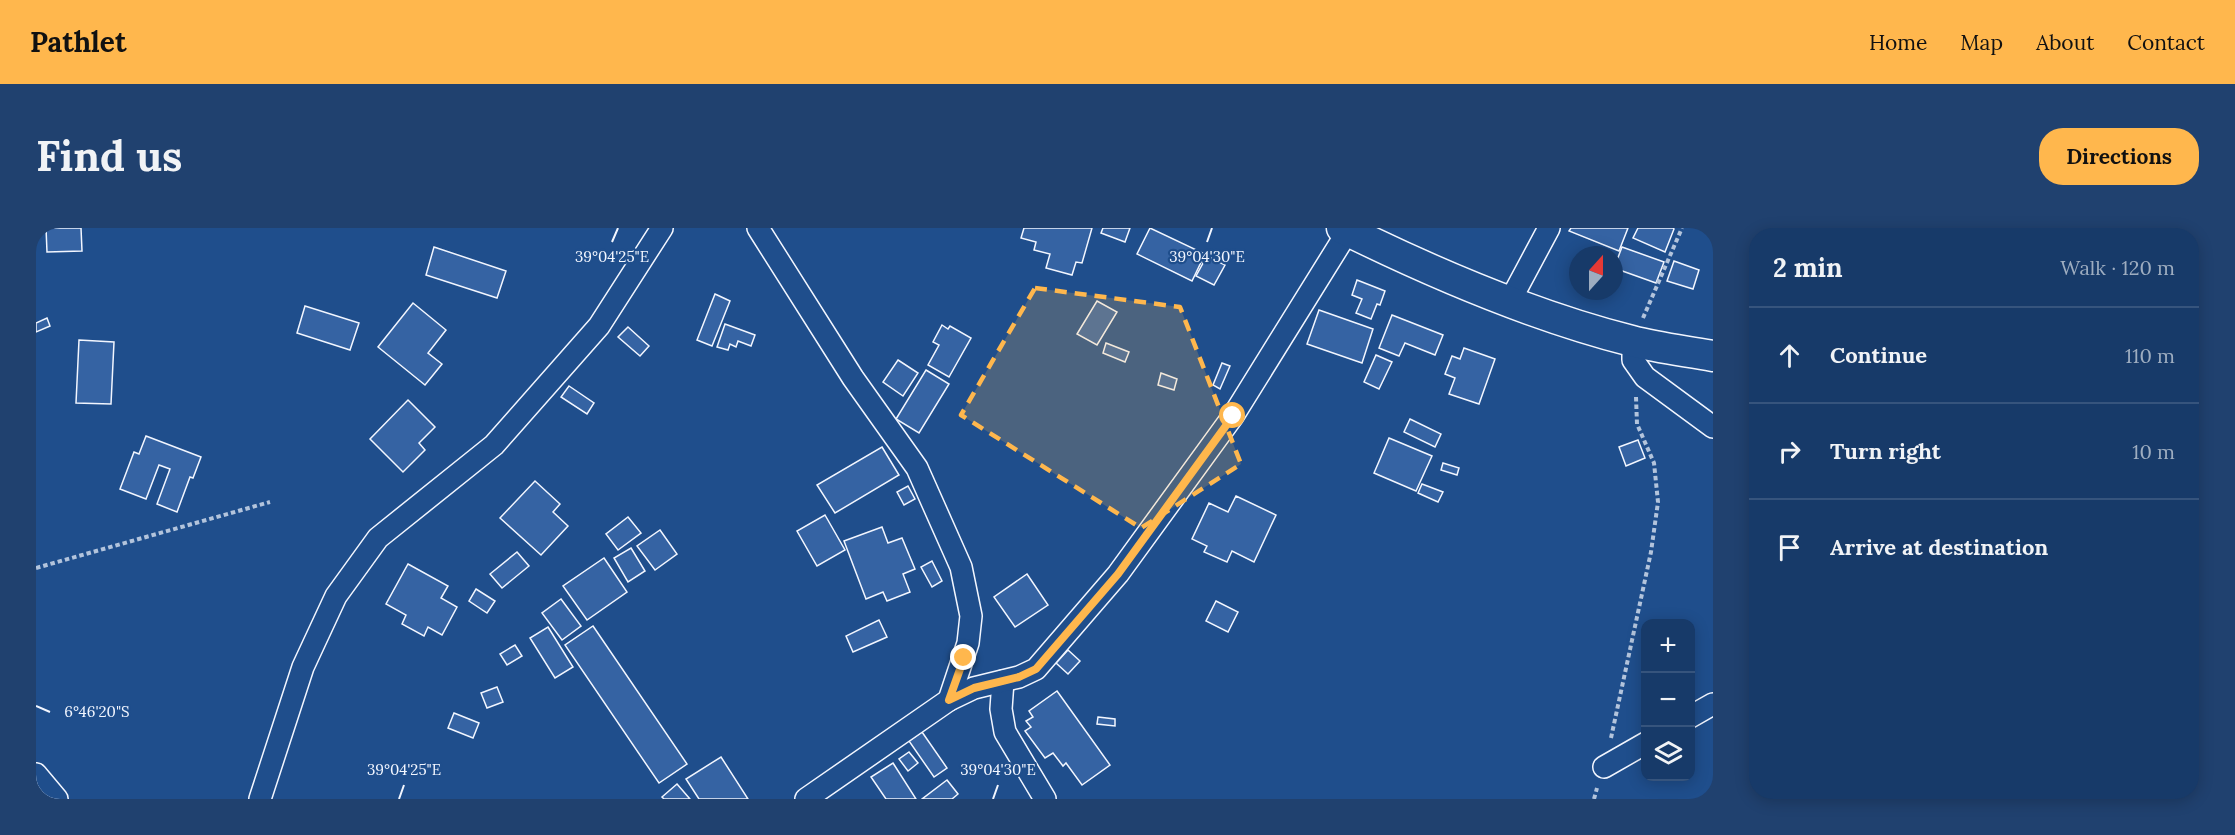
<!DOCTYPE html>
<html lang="en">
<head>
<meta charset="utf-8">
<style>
  :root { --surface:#173a69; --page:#20416f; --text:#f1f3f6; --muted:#9eadc0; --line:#36547d; --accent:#ffb74d }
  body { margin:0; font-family:Lora,serif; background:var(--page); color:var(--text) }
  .controls { position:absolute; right:18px; bottom:18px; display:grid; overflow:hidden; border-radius:12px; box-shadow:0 3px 15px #0003 }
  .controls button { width:54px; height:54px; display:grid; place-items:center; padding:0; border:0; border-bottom:2px solid var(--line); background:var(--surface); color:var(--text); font:30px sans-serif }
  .compass { position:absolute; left:1533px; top:18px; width:54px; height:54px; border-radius:50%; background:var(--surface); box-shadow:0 3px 15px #0003; rotate:21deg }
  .stop { position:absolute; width:18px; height:18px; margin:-14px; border:4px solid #ffb74d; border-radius:50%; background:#fff }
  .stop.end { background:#ffb74d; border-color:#fff; box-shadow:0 2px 6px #0008 }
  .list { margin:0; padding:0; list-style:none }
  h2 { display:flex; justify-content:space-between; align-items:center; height:78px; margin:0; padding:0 24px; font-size:26px }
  h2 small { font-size:20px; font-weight:400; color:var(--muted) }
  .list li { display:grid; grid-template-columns:39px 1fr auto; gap:18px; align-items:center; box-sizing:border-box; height:96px; padding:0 24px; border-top:2px solid var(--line) }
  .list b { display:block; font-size:22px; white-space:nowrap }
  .list em { font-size:20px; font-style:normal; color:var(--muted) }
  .icon { flex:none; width:33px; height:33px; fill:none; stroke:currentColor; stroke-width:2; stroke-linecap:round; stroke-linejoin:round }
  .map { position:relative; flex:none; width:1677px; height:571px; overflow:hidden; border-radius:24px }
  header { display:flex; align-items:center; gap:36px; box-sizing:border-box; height:84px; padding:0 30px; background:var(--accent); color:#111 }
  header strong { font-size:28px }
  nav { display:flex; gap:33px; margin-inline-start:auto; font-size:21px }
  .intro { display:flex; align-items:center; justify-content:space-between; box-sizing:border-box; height:144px; padding:0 36px }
  h1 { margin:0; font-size:42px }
  .button { padding:15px 27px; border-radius:24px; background:var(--accent); color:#111; font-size:21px; font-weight:700 }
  main { display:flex; gap:36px; padding:0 36px }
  aside { flex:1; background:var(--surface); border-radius:24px; box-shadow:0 3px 15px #0003 }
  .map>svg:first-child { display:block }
</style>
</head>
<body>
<header>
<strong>Pathlet</strong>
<nav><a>Home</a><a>Map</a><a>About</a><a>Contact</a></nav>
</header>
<div class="intro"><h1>Find us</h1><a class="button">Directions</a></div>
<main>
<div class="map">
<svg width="1677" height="571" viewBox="0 0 1677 571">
  <rect width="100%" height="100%" fill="#1f4e8c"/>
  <g fill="#3563a3" stroke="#f2f6ff" stroke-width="1.5">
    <path d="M10,0H45L46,23L11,24Z"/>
    <path d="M988,0H1056L1046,35L1040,34L1036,47L1010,40L1014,26L998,22L1000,14L985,10Z"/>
    <path d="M1067,0H1094L1089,14L1065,5Z"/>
    <path d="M1114,0L1169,26L1156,53L1101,26Z"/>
    <path d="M1535,0H1592L1583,23L1533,3Z"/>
    <path d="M1602,0H1637L1638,1L1629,24L1597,10Z"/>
    <path d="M398,19L470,43L461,70L390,47Z"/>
    <path d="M1586,19L1628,34L1620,55L1578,40Z"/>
    <path d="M1171,28L1189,37L1178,57L1160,48Z"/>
    <path d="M1638,33L1663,42L1657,61L1631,53Z"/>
    <path d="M1321,52L1349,63L1344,77L1341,76L1335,91L1320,85L1326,71L1316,67Z"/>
    <path d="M679,66L694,73L676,118L661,112Z"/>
    <path d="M1061,73L1081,84L1061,117L1041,106Z"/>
    <path d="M377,75L410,102L392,125L406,136L389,157L342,119Z"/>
    <path d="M269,78L323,95L314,122L261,105Z"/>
    <path d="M1283,82L1337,101L1326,135L1271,116Z"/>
    <path d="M1356,87L1407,107L1399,127L1369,115L1363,128L1343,120Z"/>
    <path d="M11,90L14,98L0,104V95Z"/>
    <path d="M689,96L719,107L715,118L702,113L700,119L694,116L692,122L681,119Z"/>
    <path d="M906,97L912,101L914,98L935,110L913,149L892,137L903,117L897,114Z"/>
    <path d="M592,99L613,118L604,128L582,109Z"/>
    <path d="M43,112L78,114L75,176L40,175Z"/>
    <path d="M1070,115L1093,124L1089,134L1067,125Z"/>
    <path d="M1428,120L1459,131L1443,176L1413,166L1419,150L1409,146L1416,128L1424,131Z"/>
    <path d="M1340,127L1356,134L1343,161L1328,154Z"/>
    <path d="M862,132L882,145L867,168L847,154Z"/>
    <path d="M1186,135L1194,138L1184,161L1177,157Z"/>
    <path d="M890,142L913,156L883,205L860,191Z"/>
    <path d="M1125,145L1141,151L1138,162L1122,157Z"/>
    <path d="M533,158L558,175L551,186L525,169Z"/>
    <path d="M372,172L399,199L383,215L389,222L367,244L334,211Z"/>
    <path d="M1374,191L1405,206L1399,219L1368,204Z"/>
    <path d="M110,208L165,229L157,250L154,249L141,284L121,276L134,241L123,237L110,271L84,261L98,224L103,226Z"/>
    <path d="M1353,210L1396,228L1380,263L1338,245Z"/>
    <path d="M1602,212L1609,230L1590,238L1583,219Z"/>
    <path d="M846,219L863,247L799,285L781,257Z"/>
    <path d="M1407,235L1423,240L1421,247L1405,242Z"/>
    <path d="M499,253L524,276L517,284L532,298L505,327L464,290Z"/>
    <path d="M1386,256L1407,264L1402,274L1382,265Z"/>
    <path d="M872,258L879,271L868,277L861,264Z"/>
    <path d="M1200,268L1240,287L1218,334L1196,323L1191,334L1168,324L1171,318L1156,311L1173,275L1192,284Z"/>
    <path d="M789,287L809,322L781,338L761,303Z"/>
    <path d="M592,289L605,305L582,322L570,306Z"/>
    <path d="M846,299L852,315L866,310L879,341L867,346L874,364L851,373L847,364L830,371L808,313Z"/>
    <path d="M624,302L641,326L619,342L601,318Z"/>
    <path d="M595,320L609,343L592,354L578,330Z"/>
    <path d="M481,324L493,338L466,360L454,346Z"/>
    <path d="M568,330L591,364L551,392L527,358Z"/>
    <path d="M896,333L906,353L896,359L885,339Z"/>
    <path d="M372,336L412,358L405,370L421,379L406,407L392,399L388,408L366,396L370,387L350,376Z"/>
    <path d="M991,346L1012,377L979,399L958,369Z"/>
    <path d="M440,361L459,373L451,385L433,373Z"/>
    <path d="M525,371L545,398L526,412L506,385Z"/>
    <path d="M1180,373L1202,384L1192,404L1170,393Z"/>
    <path d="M843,392L851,409L817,424L810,408Z"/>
    <path d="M557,398L651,536L623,555L529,417Z"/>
    <path d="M512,399L537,439L519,450L494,410Z"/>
    <path d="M479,417L486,428L471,437L464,426Z"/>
    <path d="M1032,422L1044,433L1032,446L1020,435Z"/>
    <path d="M461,459L467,474L451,480L445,465Z"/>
    <path d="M1021,463L1074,537L1046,557L1030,535L1027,538L1017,525L1009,530L989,503L995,499L990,493L997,489L993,483Z"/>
    <path d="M418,485L443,495L437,510L412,500Z"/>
    <path d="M1062,489L1079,491V498L1061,496Z"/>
    <path d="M886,504L911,540L898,549L873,513Z"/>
    <path d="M873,524L882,535L872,543L863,531Z"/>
    <path d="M685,529L712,571H663L650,551Z"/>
    <path d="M857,535L880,571H850L835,549Z"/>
    <path d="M911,552L922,566L916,571H886Z"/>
    <path d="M641,556L654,571H628L626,569Z"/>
  </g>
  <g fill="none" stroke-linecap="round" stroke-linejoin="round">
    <defs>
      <g id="street">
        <path d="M722,0L817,150L881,240L925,339L935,388L932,415L913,472"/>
        <path d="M1474,73L1513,0"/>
        <path d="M1597,113V132L1609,149L1677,199"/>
        <path d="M967,453L965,481L969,504L1009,571"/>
        <path d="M1654,489L1677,476"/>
        <path d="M1568,539L1610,515"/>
        <path d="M0,546L21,571"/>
        <path d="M224,571L267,439L300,368L342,310L458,217L563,98L626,0"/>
        <path d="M770,571L913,472L938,460L983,449L1000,441L1082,346L1197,188L1312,3"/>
      </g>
      <path id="secondary" d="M1306,0C1397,45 1497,88 1596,113C1622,120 1650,123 1677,128"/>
    </defs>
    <use href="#street" stroke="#f2f6ff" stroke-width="24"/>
    <use href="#secondary" stroke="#f2f6ff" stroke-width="33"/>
    <g stroke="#b3c4dc" stroke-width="4" stroke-dasharray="4.5 3" stroke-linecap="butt">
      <path d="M1607,90L1646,0"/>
      <path d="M0,340L234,274"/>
      <path d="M1575,510L1615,324L1622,274L1618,235L1601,196L1600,169"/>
      <path d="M1558,571L1561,560"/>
    </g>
    <use href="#street" stroke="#1f4e8c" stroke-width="21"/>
    <use href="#secondary" stroke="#1f4e8c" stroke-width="30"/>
  </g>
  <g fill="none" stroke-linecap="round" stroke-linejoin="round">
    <path stroke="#ffb74d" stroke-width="8" d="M928,430L913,472L938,460L983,449L1000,441L1082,346L1197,188"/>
  </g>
  <path fill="#ffb74d" fill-opacity="0.2" stroke="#ffb74d" stroke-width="4.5" stroke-dasharray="12 8" stroke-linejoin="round" d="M999,60L1144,79L1205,236L1105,300L925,187Z"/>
  <path fill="none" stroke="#f2f6ff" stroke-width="2" d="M576,14L582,0M1171,14L1176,0M0,478L14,484M363,571L368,557M957,571L962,557"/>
  <g font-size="15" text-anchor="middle" fill="#f2f6ff" stroke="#1f4e8c" stroke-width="4.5" stroke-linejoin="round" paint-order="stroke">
    <text x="576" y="34">39°04'25"E</text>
    <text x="1171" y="34">39°04'30"E</text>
    <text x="61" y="489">6°46'20"S</text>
    <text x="368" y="547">39°04'25"E</text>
    <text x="962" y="547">39°04'30"E</text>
  </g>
</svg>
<div class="controls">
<button>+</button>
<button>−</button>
<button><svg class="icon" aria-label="layers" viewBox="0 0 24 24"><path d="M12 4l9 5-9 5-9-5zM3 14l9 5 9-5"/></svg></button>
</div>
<svg class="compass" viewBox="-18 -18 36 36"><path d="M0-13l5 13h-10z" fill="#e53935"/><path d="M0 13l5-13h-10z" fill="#9eadc0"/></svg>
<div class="stop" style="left:1197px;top:188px"></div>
<div class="stop end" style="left:928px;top:430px"></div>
</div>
<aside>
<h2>2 min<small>Walk · 120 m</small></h2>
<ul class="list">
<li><svg class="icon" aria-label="ahead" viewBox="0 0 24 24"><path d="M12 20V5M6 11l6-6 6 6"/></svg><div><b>Continue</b></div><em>110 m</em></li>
<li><svg class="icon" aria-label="right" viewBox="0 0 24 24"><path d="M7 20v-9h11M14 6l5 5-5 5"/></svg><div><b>Turn right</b></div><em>10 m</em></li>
<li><svg class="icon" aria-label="arrive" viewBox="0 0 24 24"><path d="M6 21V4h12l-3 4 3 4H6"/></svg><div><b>Arrive at destination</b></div></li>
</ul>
</aside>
</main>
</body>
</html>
